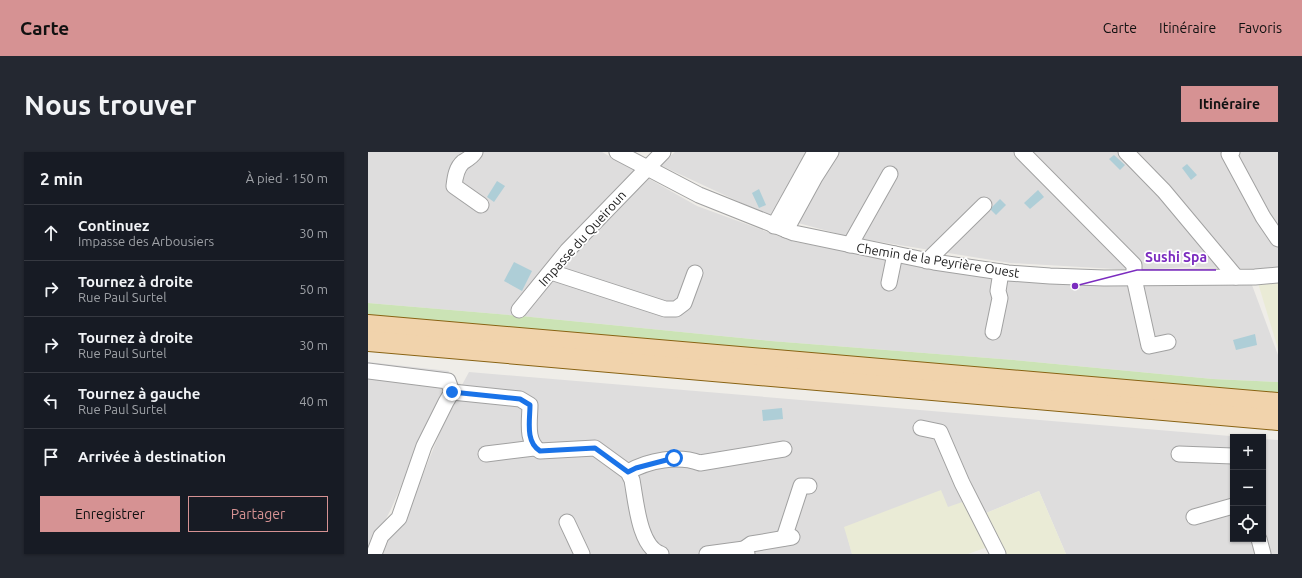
<!DOCTYPE html>
<html lang="fr">
<head>
<meta charset="utf-8">
<style>
  :root { --surface:#171b24; --page:#242831; --text:#f1f3f6; --muted:#9ea1a6; --line:#363941; --accent:#d69293 }
  body { margin:0; font-family:Ubuntu,sans-serif; background:var(--page); color:var(--text) }
  .controls { position:absolute; right:12px; bottom:12px; display:grid; overflow:hidden; border-radius:0px; box-shadow:0 1px 3px #0004 }
  .controls button { width:36px; height:36px; display:grid; place-items:center; padding:0; border:0; border-bottom:1px solid var(--line); background:var(--surface); color:var(--text); font:20px sans-serif }
  .stop { position:absolute; width:12px; height:12px; margin:-9px; border:3px solid #1a73e8; border-radius:50%; background:#fff }
  .stop.end { background:#1a73e8; border-color:#fff; box-shadow:0 1px 4px #0008 }
  .list { margin:0; padding:0; list-style:none }
  h2 { display:flex; justify-content:space-between; align-items:center; height:52px; margin:0; padding:0 16px; font-size:17px }
  h2 small { font-size:13px; font-weight:400; color:var(--muted) }
  .list li { display:grid; grid-template-columns:26px 1fr auto; gap:12px; align-items:center; box-sizing:border-box; height:56px; padding:0 16px; border-top:1px solid var(--line) }
  .list b { display:block; font-size:15px; white-space:nowrap }
  .list p { margin:0; font-size:13px; white-space:nowrap; color:var(--muted) }
  .list em { font-size:13px; font-style:normal; color:var(--muted) }
  .actions { display:flex; gap:8px; padding:12px 16px }
  .actions a { flex:1; padding:9px 0; border:1px solid var(--accent); border-radius:0px; text-align:center; font-size:14px; color:var(--accent) }
  .actions .main { background:var(--accent); color:#111 }
  .icon { flex:none; width:22px; height:22px; fill:none; stroke:currentColor; stroke-width:2; stroke-linecap:round; stroke-linejoin:round }
  .map { position:relative; flex:none; width:910px; height:402px; overflow:hidden; border-radius:0px }
  header { display:flex; align-items:center; gap:24px; box-sizing:border-box; height:56px; padding:0 20px; background:var(--accent); color:#111 }
  header strong { font-size:19px }
  nav { display:flex; gap:22px; margin-inline-start:auto; font-size:14px }
  .intro { display:flex; align-items:center; justify-content:space-between; box-sizing:border-box; height:96px; padding:0 24px }
  h1 { margin:0; font-size:28px }
  .button { padding:10px 18px; border-radius:0px; background:var(--accent); color:#111; font-size:14px; font-weight:700 }
  main { display:flex; gap:24px; padding:0 24px }
  aside { flex:1; background:var(--surface); border-radius:0px; box-shadow:0 1px 3px #0004 }
  .map>svg:first-child { display:block }
</style>
</head>
<body>
<header>
<strong>Carte</strong>
<nav><a>Carte</a><a>Itinéraire</a><a>Favoris</a></nav>
</header>
<div class="intro"><h1>Nous trouver</h1><a class="button">Itinéraire</a></div>
<main>
<aside>
<h2>2 min<small>À pied · 150 m</small></h2>
<ul class="list">
<li><svg class="icon" aria-label="ahead" viewBox="0 0 24 24"><path d="M12 20V5M6 11l6-6 6 6"/></svg><div><b>Continuez</b><p>Impasse des Arbousiers</p></div><em>30 m</em></li>
<li><svg class="icon" aria-label="right" viewBox="0 0 24 24"><path d="M7 20v-9h11M14 6l5 5-5 5"/></svg><div><b>Tournez à droite</b><p>Rue Paul Surtel</p></div><em>50 m</em></li>
<li><svg class="icon" aria-label="right" viewBox="0 0 24 24"><path d="M7 20v-9h11M14 6l5 5-5 5"/></svg><div><b>Tournez à droite</b><p>Rue Paul Surtel</p></div><em>30 m</em></li>
<li><svg class="icon" aria-label="left" viewBox="0 0 24 24"><path d="M17 20v-9H6M10 6l-5 5 5 5"/></svg><div><b>Tournez à gauche</b><p>Rue Paul Surtel</p></div><em>40 m</em></li>
<li><svg class="icon" aria-label="arrive" viewBox="0 0 24 24"><path d="M6 21V4h12l-3 4 3 4H6"/></svg><div><b>Arrivée à destination</b></div></li>
</ul>
<div class="actions"><a class="main">Enregistrer</a><a>Partager</a></div>
</aside>
<div class="map">
<svg width="910" height="402" viewBox="0 0 910 402">
  <rect width="100%" height="100%" fill="#efede8"/>
  <g fill="#dedddd">
    <path d="M0,0H234L329,54L427,90L639,128L734,134L884,133L910,203V230L845,227L646,208L403,189L153,164L0,151Z"/>
    <path d="M307,0H910V116L887,117L822,115L765,118L642,111L482,85L397,62L292,13Z"/>
    <path d="M0,210L81,219L75,238L23,357L0,402Z"/>
    <path d="M101,220L874,285H865V387H895V287L910,288V402H698L671,339L611,364L580,355L477,375L484,402H14L25,376L34,375L82,255Z"/>
  </g>
  <g fill="#eaebd6">
    <path d="M910,130V197L890,131Z"/>
    <path d="M573,338L580,355L603,347L611,364L671,339L698,402H631L625,393L600,402H484L476,375Z"/>
  </g>
  <path fill="#cbe3b5" d="M0,151L153,164L403,189L646,208L845,227L910,230V243L0,166Z"/>
  <g fill="#aeced7">
    <path d="M746,3L757,13L752,18L741,7Z"/>
    <path d="M819,12L829,23L823,28L814,16Z"/>
    <path d="M129,29L137,34L126,50L119,45Z"/>
    <path d="M391,37L398,53L391,56L384,41Z"/>
    <path d="M670,38L676,45L662,57L656,51Z"/>
    <path d="M632,47L638,53L628,63L622,57Z"/>
    <path d="M146,110L164,119L154,139L136,129Z"/>
    <path d="M887,182L889,193L868,198L865,188Z"/>
    <path d="M414,256L415,267L395,269L394,258Z"/>
  </g>
  <g fill="none" stroke-linecap="round" stroke-linejoin="round">
    <defs>
      <g id="minor">
        <path d="M107,0C104,5 100,7 95,10C88,16 87,26 86,34L113,53"/>
        <path d="M249,0L331,43L426,81L566,110L640,121L682,124L736,126L887,125L910,123"/>
        <path d="M654,0L766,113V126L781,194L800,190"/>
        <path d="M758,0L796,39L868,125"/>
        <path d="M864,0L861,2L895,65L910,87"/>
        <path d="M406,74L447,0"/>
        <path d="M418,78L447,25L463,0"/>
        <path d="M482,93L522,22"/>
        <path d="M559,109L616,53"/>
        <path d="M183,120L297,157H308L316,151L327,121"/>
        <path d="M521,131L527,102"/>
        <path d="M151,158L199,99L295,0"/>
        <path d="M625,180L632,146L630,139L633,120"/>
        <path d="M0,219L80,229L84,240"/>
        <path d="M84,240L152,247L162,253C162,267 157,290 172,299L227,296L260,320L264,328C268,349 271,395 293,402"/>
        <path d="M553,276L572,280L594,331L630,402"/>
        <path d="M118,302L166,296"/>
        <path d="M811,302L865,304"/>
        <path d="M260,320C281,308 310,303 332,311L416,297"/>
        <path d="M826,365L865,354"/>
        <path d="M199,370L214,402"/>
        <path d="M416,386L433,334H441"/>
        <path d="M891,387L895,402"/>
        <path d="M376,397L383,392L424,385"/>
        <path d="M6,402L13,384L31,366L56,294L78,250L84,240"/>
        <path d="M339,402L376,397L379,402"/>
      </g>
      <g id="major">
        <path d="M0,173L910,251"/>
        <path d="M0,189L910,268"/>
      </g>
    </defs>
    <use href="#minor" stroke="#a1a1a1" stroke-width="17"/>
    <use href="#major" stroke="#896313" stroke-width="22"/>
    <use href="#minor" stroke="#fff" stroke-width="15"/>
    <use href="#major" stroke="#f1d3ac" stroke-width="20"/>
  </g>
  <g fill="none" stroke-linecap="round" stroke-linejoin="round">
    <path stroke="#1a73e8" stroke-width="5" d="M84,240L152,247L162,253C162,268 157,290 172,299L227,296L260,320L268,316L306,306"/>
  </g>
  <g text-anchor="middle" dominant-baseline="central" stroke-width="3.5" stroke-linejoin="round" paint-order="stroke">
    <g font-size="13" fill="#202020" stroke="#fff">
      <text transform="translate(214 86) rotate(-48)">Impasse du Queiroun</text>
      <text transform="translate(570 108) rotate(9)">Chemin de la Peyrière Ouest</text>
    </g>
  </g>
  <path fill="none" stroke="#7b2cbf" stroke-width="1.5" d="M707 134L769 118H848"/>
  <circle fill="#7b2cbf" stroke="#fff" stroke-width="1.5" cx="707" cy="134" r="4"/>
  <g font-size="14" text-anchor="middle" font-weight="bold" fill="#7b2cbf" stroke="#fff" stroke-width="3.5" stroke-linejoin="round" paint-order="stroke">
    <text x="808" y="110">Sushi Spa</text>
  </g>
</svg>
<div class="controls">
<button>+</button>
<button>−</button>
<button><svg class="icon" aria-label="locate" viewBox="0 0 24 24"><circle cx="12" cy="12" r="6"/><path d="M12 2v4M12 18v4M2 12h4M18 12h4"/></svg></button>
</div>
<div class="stop" style="left:306px;top:306px"></div>
<div class="stop end" style="left:84px;top:240px"></div>
</div>
</main>
</body>
</html>
